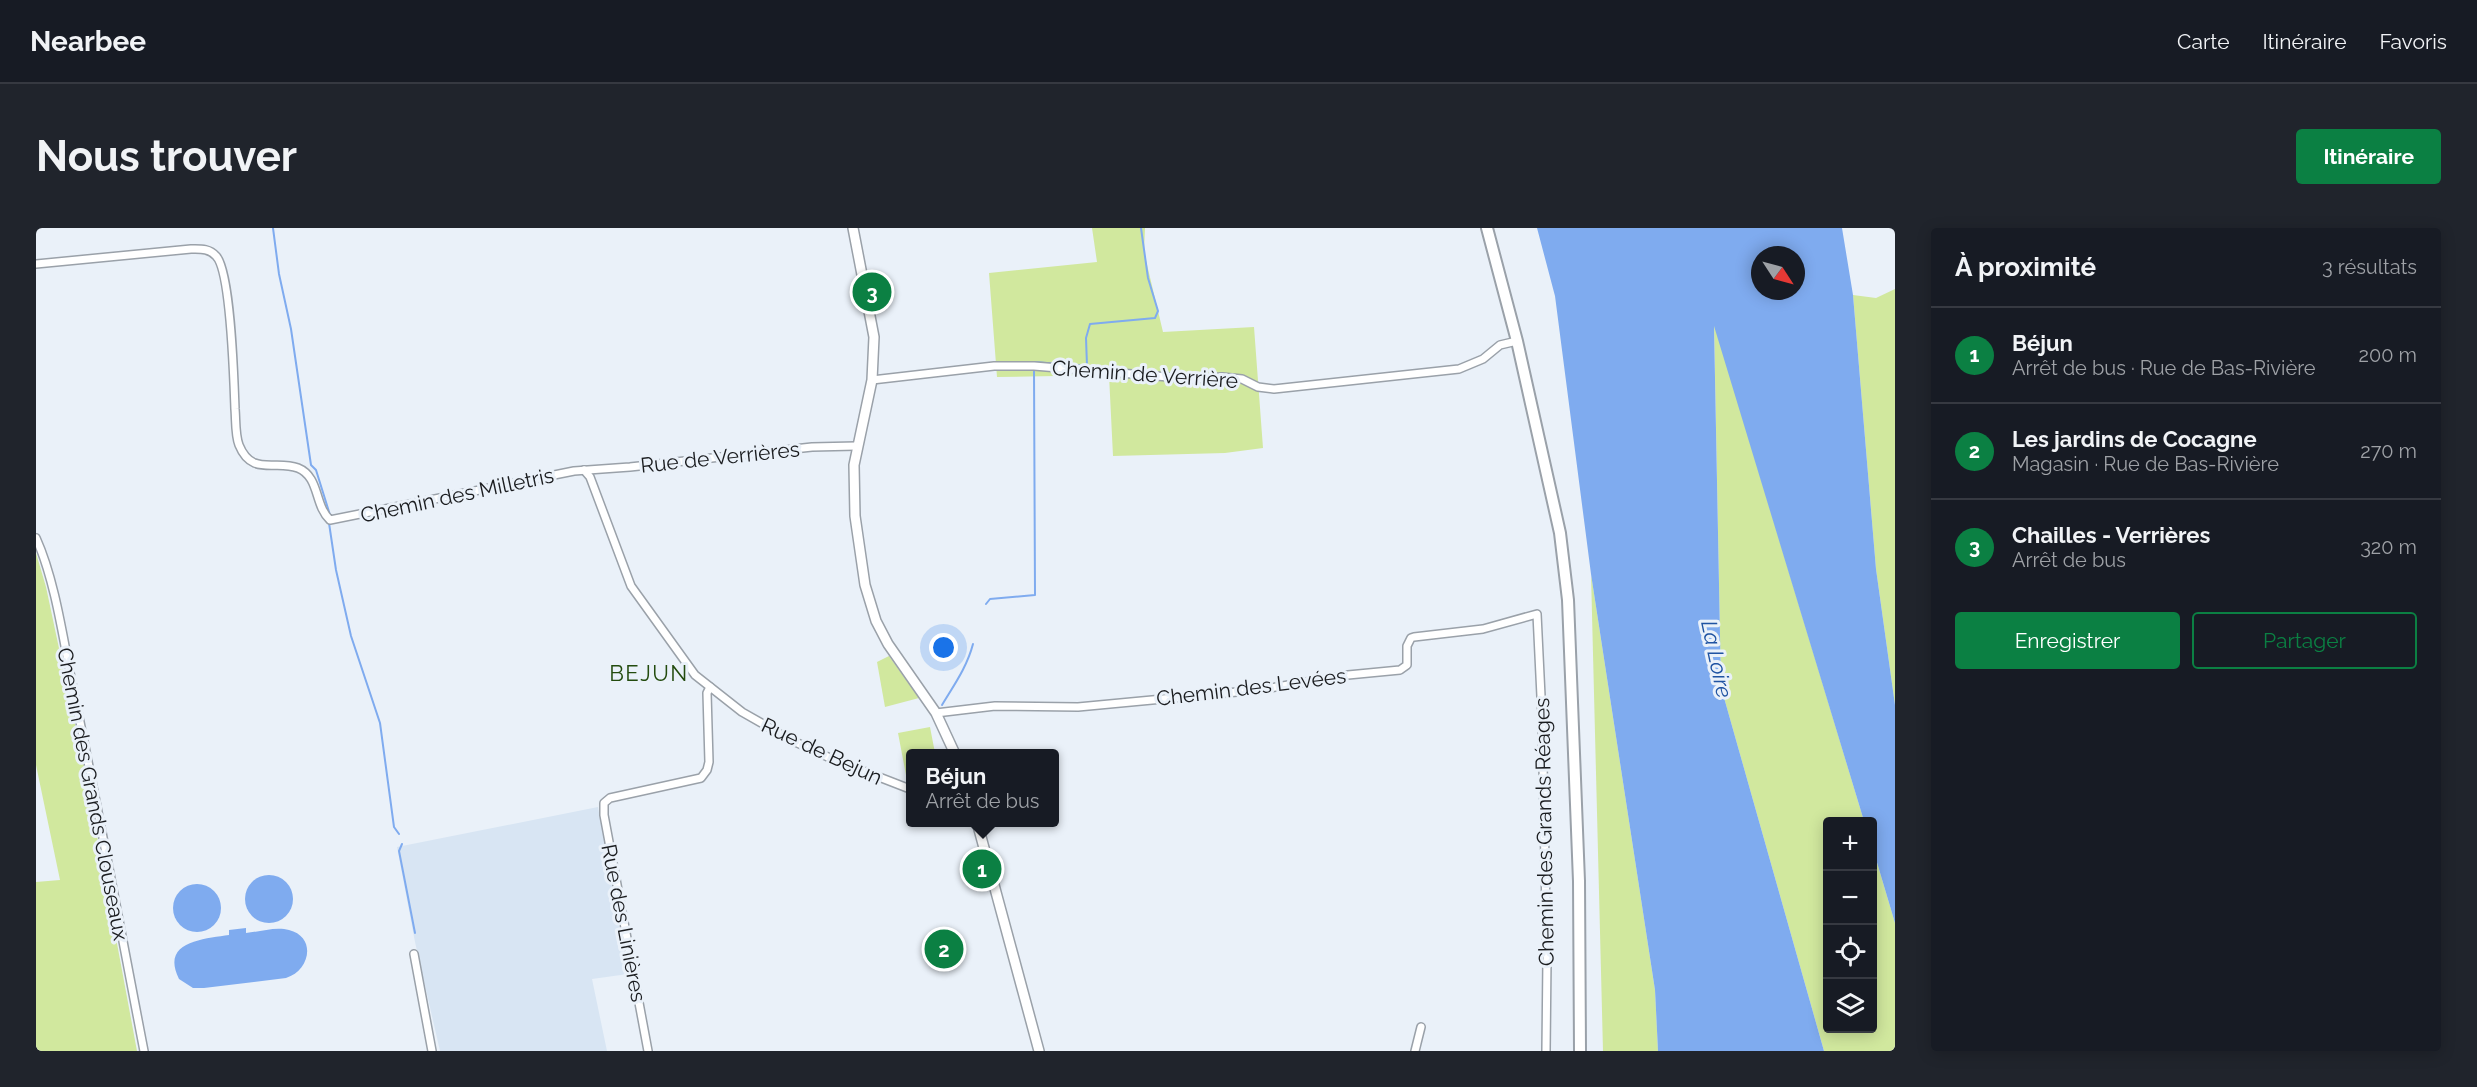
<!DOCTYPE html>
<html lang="fr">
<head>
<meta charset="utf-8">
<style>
  :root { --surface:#171b24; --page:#20242c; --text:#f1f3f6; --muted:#9ea1a6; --line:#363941; --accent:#0b8043 }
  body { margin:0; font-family:Raleway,sans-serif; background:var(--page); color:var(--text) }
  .controls { position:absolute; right:18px; bottom:18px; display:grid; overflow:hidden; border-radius:6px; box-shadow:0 3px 15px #0003 }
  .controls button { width:54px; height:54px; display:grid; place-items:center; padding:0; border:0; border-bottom:2px solid var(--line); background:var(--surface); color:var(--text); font:30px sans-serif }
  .compass { position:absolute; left:1715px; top:18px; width:54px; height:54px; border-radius:50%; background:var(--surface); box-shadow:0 3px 15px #0003; rotate:126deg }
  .you { position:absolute; left:908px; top:420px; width:21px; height:21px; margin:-15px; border:4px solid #fff; border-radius:50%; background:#1a73e8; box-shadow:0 0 0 9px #1a73e833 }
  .badge { display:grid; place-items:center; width:39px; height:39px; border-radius:50%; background:var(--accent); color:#fff; font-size:20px; font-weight:700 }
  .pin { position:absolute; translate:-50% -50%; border:3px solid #fff; box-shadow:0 2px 6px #0006 }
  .popup { position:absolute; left:870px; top:521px; width:153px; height:78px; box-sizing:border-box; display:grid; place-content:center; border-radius:6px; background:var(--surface); filter:drop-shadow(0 2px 4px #0005); font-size:20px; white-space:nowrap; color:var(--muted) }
  .popup b { font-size:22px; color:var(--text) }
  .popup::after { content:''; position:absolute; left:50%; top:100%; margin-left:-12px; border:12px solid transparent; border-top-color:var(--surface) }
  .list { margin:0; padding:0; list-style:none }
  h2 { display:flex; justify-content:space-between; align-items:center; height:78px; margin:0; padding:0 24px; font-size:26px }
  h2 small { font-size:20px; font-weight:400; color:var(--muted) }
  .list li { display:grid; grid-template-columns:39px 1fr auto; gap:18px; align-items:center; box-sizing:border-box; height:96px; padding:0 24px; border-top:2px solid var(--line) }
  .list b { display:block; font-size:22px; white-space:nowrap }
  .list p { margin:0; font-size:20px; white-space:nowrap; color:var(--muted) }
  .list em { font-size:20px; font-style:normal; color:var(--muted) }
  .actions { display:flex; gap:12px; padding:18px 24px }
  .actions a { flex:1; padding:14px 0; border:2px solid var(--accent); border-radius:6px; text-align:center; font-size:21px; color:var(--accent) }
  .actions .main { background:var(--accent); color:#fff }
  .icon { flex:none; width:33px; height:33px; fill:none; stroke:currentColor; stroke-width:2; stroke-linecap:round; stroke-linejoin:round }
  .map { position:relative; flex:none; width:1859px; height:823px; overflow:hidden; border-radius:6px }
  header { display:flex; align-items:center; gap:36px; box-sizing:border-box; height:84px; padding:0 30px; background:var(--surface); border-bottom:2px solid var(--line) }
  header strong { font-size:28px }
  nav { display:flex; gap:33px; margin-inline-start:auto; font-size:21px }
  .intro { display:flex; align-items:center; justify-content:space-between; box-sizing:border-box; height:144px; padding:0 36px }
  h1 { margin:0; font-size:42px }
  .button { padding:15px 27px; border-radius:6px; background:var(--accent); color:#fff; font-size:21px; font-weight:700 }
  main { display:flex; gap:36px; padding:0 36px }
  aside { flex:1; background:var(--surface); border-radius:6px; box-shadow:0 3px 15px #0003 }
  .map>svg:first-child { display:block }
</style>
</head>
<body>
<header>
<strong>Nearbee</strong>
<nav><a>Carte</a><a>Itinéraire</a><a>Favoris</a></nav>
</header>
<div class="intro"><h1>Nous trouver</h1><a class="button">Itinéraire</a></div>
<main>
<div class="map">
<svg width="1859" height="823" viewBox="0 0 1859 823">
  <rect width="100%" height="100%" fill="#eaf1f9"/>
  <path fill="#d8e5f3" d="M562,579L592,746L556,751L571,823H404L379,714L361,619Z"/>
  <g fill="#d1e89e">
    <path d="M1056,0H1109L1108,24L1127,104L1218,99L1227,220L1189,225L1077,228L1073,147L961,149L953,45L1061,34Z"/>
    <path d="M1859,61V477L1840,341L1817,67L1840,70Z"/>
    <path d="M1678,95L1828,593L1792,594V800H1836L1837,621L1859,695V823H1788L1685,459Z"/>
    <path d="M0,325L10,359L48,538L101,823H0V654L24,652L0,537Z"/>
    <path d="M1555,346L1619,762L1622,823H1567Z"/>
    <path d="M853,428L883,470L849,479L841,434Z"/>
    <path d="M894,499L899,525L874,526V546L870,547L862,505Z"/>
  </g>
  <g fill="#7fabef" fill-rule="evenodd">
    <path d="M1501,0H1806L1817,67L1840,341L1859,477V695L1837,621L1836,594L1828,593L1678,98L1685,459L1788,823H1622L1619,762L1555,346L1519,68ZM1724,27H1760V63H1724Z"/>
    <circle cx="233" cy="671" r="24"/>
    <circle cx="161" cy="680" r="24"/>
    <path d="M210,700V705C223,704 240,698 253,702C281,709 274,743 250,750L168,760H157L143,751C124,713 168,711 193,707V702Z"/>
  </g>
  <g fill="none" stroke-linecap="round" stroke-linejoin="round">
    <g stroke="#7fabef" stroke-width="2">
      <path d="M237,0L243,46L255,101L275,237L280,242L294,287"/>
      <path d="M998,134L1051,138L1050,110L1054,96L1119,90L1122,83L1112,50L1105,0"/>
      <path d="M293,295L300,342L315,408L344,495L358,599L363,606"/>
      <path d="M950,376L954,371L999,367L998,143"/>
      <path d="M906,477C918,457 931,439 937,416"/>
      <path d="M366,616L363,623L379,705"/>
    </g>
    <defs>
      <g id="street">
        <path d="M0,36L155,21C164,21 173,20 180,28C195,43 198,155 199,181C200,192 199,207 203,217C216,249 239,231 262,240C284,249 278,277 294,292L538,243L594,239L776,219L820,218"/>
        <path d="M836,152L958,138H998L1157,151L1186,149L1206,151L1222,159L1238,161L1423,141L1447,131L1464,117L1481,113"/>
        <path d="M548,242L554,249L595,358L659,447L706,484L755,512L794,530L874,561"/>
        <path d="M0,310C20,354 28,417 38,465C63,584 85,704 108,823"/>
        <path d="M900,485L959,478L1042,479L1222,462L1312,447L1364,442L1371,437V418L1375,410L1378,409L1447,401L1501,386L1506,489L1511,731L1510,823"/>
        <path d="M378,726L396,823"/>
        <path d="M612,823L568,587V575L574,570L665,550L671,542L673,534L671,465L674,459"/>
        <path d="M1379,823L1385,799"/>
      </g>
      <g id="secondary">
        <path d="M817,0L838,109L836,152L818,237L819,288L829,357L840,393L852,416L900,485L919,526"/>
        <path d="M941,594L1003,823"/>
      </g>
      <path id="primary" d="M1451,0L1481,113L1524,305L1532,372L1543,653L1544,823"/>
    </defs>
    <use href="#street" stroke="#9aa1a9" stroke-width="10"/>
    <use href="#secondary" stroke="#9aa1a9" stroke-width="12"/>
    <use href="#primary" stroke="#9aa1a9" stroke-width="14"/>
    <use href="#street" stroke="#fff" stroke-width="7"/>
    <use href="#secondary" stroke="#fff" stroke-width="9"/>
    <use href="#primary" stroke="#fff" stroke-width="10"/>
  </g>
  <g text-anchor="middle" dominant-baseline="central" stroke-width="6" stroke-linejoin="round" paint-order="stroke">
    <g font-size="21" fill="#1a1c1f" stroke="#eaf1f9">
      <text transform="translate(1109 146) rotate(4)">Chemin de Verrière</text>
      <text transform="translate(684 229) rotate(-6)">Rue de Verrières</text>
      <text transform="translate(421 267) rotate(-12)">Chemin des Milletris</text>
      <text transform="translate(1215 459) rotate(-7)">Chemin des Levées</text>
      <text transform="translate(786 523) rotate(25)">Rue de Bejun</text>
      <text transform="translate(57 566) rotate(79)">Chemin des Grands Clouseaux</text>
      <text transform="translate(1508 604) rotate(-91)">Chemin des Grands Réages</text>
      <text transform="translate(588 695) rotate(79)">Rue des Linières</text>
    </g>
    <g font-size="22" font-style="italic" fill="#1f53a2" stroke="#eaf1f9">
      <text transform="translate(1681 431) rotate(78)">La Loire</text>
    </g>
    <g font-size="22" letter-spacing="1.5" fill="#234b0e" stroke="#eaf1f9">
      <text x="613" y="445">BEJUN</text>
    </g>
  </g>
</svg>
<div class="controls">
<button>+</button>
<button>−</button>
<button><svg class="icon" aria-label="locate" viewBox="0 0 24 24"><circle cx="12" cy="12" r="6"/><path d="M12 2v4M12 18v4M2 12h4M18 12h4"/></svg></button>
<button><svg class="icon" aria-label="layers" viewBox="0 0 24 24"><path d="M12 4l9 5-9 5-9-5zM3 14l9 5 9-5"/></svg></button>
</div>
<svg class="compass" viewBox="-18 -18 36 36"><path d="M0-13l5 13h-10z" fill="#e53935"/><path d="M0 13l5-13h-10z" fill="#9ea1a6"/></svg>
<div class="you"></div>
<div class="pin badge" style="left:946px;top:641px">1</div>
<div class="popup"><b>Béjun</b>Arrêt de bus</div>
<div class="pin badge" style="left:908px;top:721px">2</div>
<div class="pin badge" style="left:836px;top:64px">3</div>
</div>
<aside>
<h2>À proximité<small>3 résultats</small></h2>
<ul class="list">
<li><span class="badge">1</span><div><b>Béjun</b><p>Arrêt de bus · Rue de Bas-Rivière</p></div><em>200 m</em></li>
<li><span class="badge">2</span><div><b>Les jardins de Cocagne</b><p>Magasin · Rue de Bas-Rivière</p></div><em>270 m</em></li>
<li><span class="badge">3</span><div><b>Chailles - Verrières</b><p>Arrêt de bus</p></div><em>320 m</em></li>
</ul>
<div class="actions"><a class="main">Enregistrer</a><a>Partager</a></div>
</aside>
</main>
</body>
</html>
